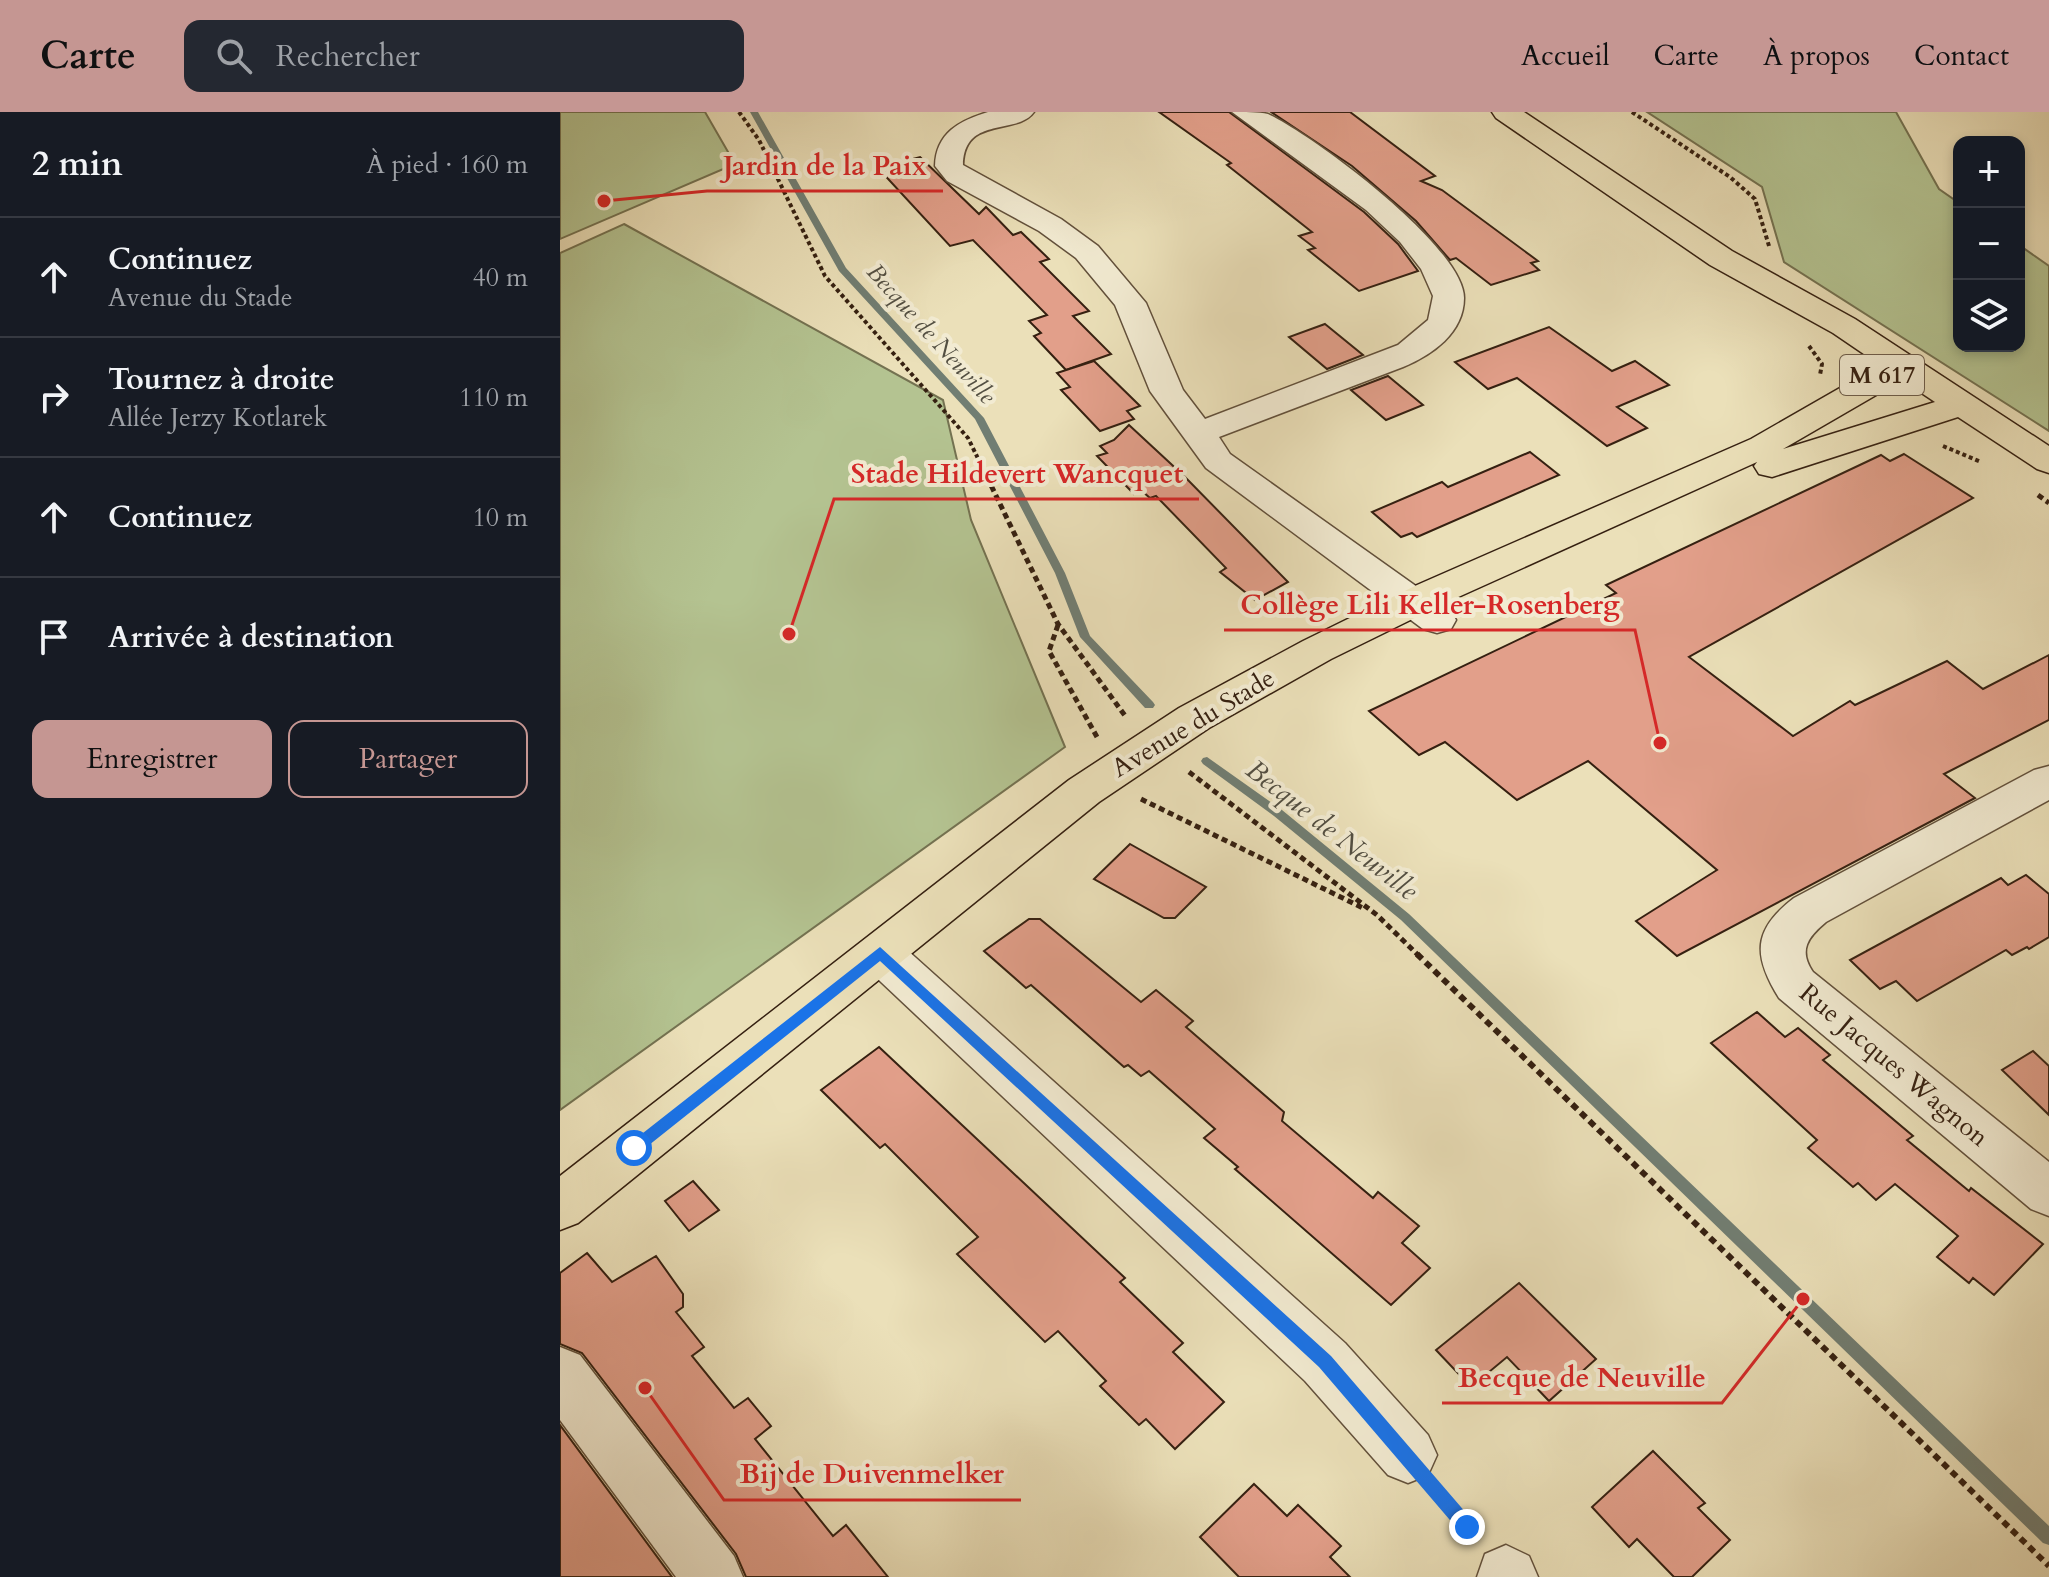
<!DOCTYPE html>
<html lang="fr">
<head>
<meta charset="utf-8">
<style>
  :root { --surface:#171b24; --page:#242831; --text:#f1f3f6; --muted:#9ea1a6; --line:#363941; --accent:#c59692 }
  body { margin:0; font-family:Cardo,serif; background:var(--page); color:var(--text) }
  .controls { position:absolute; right:24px; top:24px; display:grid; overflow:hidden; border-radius:16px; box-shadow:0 4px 12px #0003 }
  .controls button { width:72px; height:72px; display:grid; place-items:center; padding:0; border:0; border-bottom:2px solid var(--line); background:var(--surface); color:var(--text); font:40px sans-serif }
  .stop { position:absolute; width:24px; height:24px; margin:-18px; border:6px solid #1a73e8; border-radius:50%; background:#fff }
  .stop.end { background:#1a73e8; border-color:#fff; box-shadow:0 2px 8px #0008 }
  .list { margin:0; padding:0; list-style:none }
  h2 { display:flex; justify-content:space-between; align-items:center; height:104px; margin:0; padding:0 32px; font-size:34px }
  h2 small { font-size:26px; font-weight:400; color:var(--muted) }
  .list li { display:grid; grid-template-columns:52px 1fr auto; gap:24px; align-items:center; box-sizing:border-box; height:120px; padding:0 32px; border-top:2px solid var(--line) }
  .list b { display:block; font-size:30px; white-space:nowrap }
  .list p { margin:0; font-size:26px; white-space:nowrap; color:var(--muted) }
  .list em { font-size:26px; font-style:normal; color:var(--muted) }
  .actions { display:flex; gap:16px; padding:24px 32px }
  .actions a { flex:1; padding:18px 0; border:2px solid var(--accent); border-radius:16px; text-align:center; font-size:28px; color:var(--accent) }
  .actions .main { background:var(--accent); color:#111 }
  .icon { flex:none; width:44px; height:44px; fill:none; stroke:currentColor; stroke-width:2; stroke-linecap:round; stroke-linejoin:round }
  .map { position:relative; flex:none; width:1489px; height:1465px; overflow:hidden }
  header { display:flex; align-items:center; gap:48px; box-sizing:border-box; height:112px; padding:0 40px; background:var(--accent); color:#111 }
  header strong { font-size:38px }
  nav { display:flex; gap:44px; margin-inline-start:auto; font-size:28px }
  .search { width:560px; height:72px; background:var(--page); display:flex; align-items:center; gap:20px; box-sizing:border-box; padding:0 28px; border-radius:16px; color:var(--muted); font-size:30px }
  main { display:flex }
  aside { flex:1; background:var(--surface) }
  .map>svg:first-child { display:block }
</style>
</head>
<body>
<header>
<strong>Carte</strong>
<div class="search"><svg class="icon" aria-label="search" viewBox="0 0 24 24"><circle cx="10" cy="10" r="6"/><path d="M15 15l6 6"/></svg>Rechercher</div>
<nav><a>Accueil</a><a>Carte</a><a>À propos</a><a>Contact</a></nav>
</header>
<main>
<aside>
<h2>2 min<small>À pied · 160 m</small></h2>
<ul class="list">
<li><svg class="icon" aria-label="ahead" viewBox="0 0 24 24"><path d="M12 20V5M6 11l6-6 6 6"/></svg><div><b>Continuez</b><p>Avenue du Stade</p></div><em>40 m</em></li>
<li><svg class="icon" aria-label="right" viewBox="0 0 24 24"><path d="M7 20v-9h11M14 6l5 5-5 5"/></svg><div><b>Tournez à droite</b><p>Allée Jerzy Kotlarek</p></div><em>110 m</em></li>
<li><svg class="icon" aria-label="ahead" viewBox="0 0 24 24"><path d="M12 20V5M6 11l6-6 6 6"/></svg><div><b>Continuez</b></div><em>10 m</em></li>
<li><svg class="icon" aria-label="arrive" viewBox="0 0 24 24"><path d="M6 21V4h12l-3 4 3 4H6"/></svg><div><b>Arrivée à destination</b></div></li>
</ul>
<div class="actions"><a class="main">Enregistrer</a><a>Partager</a></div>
</aside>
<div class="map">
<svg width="1489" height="1465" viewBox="0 0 1489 1465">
  <rect width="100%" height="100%" fill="#ebe0b9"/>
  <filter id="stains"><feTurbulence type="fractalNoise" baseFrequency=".0025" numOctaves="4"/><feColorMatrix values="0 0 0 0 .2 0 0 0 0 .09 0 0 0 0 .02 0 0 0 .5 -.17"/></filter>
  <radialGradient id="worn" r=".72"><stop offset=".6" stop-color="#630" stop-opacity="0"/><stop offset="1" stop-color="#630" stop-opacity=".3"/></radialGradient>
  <g fill="#b4c391" stroke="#747251" stroke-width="2">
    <path d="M0,0H145L175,52L0,127Z"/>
    <path d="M1087,0H1336L1379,77L1399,91V234H1459V133L1489,154V319L1224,150L1202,75Z"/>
    <path d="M64,112L383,288L411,408L505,635L0,998V141Z"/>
  </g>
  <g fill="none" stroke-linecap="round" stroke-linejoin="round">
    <g fill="#717e73" fill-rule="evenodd">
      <path d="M190,0H198L286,156L424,306L505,461L530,524L593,590L595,593L593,596H585L520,525L495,461L415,307L279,159Z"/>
      <path d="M647,645L722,698L849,802L1489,1414V1433L1483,1431L841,808L714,704L643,652L641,649L643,646Z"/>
    </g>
  </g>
  <g fill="#e29f8a" stroke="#352011" stroke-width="2">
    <path d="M599,0H669L804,100L838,132L858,159L799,179L748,138L755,136L739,124L752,120L667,53L671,51Z"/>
    <path d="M711,0H790L875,64L861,69L882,78L978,149L971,151L979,158L931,173L896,146L890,148L856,109L792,54Z"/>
    <path d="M360,45L419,102L426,95L453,123L461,120L489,147L480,150L529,199L513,204L551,242L506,258L474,224L481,221L469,209L487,203L413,128L390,134L318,56Z"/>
    <path d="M765,212L803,243L767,257L729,225Z"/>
    <path d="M989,215L1052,259L1075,249L1109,273L1057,295L1087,316L1047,334L957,266L928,277L895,250Z"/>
    <path d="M534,249L580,294L567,299L574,307L540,319L501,278L510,275L497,261Z"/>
    <path d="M828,264L863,293L826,308L791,278Z"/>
    <path d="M569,313L624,364L728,470L695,488L660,460L666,456L596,384L590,386L582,379L574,382L537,344L547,341L540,334L554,328Z"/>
    <path d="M970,340L999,363L857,425L852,421L841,425L812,400L882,370L888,375Z"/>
    <path d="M1344,342L1413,386L1129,545L1233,624L1290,589L1295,593L1387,549L1423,577L1489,543V608L1384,662L1415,686L1117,844L1076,809L1157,758L1028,649L957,688L885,630L859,643L809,599L1056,481L1046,473L1321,343L1330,349Z"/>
    <path d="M570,732L646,775L615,806H604L534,767Z"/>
    <path d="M1466,763L1489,782V825L1469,837L1467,835L1452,843L1446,838L1357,889L1336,869L1320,877L1290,848L1441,766L1448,773Z"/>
    <path d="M469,807H480L581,890L596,878L633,909L626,915L724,1000L722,1009L813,1086L818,1080L859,1114L842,1131L870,1156L831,1193L675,1057L678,1055L644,1026L655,1017L589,959L581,964L568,953L564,955L471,873L466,876L424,839Z"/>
    <path d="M1197,900L1225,925L1238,916L1270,943L1263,948L1353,1024L1347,1028L1409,1079L1411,1076L1483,1132L1434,1183L1413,1166L1409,1171L1377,1145L1398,1124L1335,1072L1316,1088L1298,1071L1293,1075L1248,1036L1257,1028L1151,931Z"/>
    <path d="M319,935L565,1166L560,1170L623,1231L613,1240L664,1290L615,1337L586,1307L579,1313L540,1274L546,1269L498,1219L485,1230L397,1142L418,1125L325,1032L320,1036L261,978Z"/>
    <path d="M1473,939L1489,954V1003L1442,958Z"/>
    <path d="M133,1069L159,1098L129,1119L105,1089Z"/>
    <path d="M27,1141L52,1170L96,1144L123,1182V1195L116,1200L144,1235L132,1244L174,1296L188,1286L211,1314L195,1327L273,1424L286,1413L328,1465H186L176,1442L22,1241L0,1232V1161Z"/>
    <path d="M959,1171L1036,1247L989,1289L947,1245L911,1275L876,1238Z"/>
    <path d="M0,1313L112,1465H0Z"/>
    <path d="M1093,1339L1145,1391L1138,1396L1170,1428L1132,1465H1114L1077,1427L1069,1435L1032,1395Z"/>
    <path d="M694,1372L727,1404L738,1393L781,1434L770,1445L790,1465H679L640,1425Z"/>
  </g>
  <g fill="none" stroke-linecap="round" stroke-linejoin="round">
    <defs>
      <g id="minor">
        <path d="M428,0H474C457,24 404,3 403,53L501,107L538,134L586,191L623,278L645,307L838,233L868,208L873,184L861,157L840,130L806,98L672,0C683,0 699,0 708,2C753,23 904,135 904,186C904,221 872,243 843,255L659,325L670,342L891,499L896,508L891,517L877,521L863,517L646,356L590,279L555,193L516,146L479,119L387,69L375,54C376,21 399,9 428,0Z"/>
        <path d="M1489,654V688L1266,810C1248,825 1238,838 1253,860L1489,1050V1104L1471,1097L1219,886C1193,844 1192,818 1234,786L1474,658Z"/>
        <path d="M320,823L336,828L785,1231L868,1323L877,1343L868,1363L848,1371L828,1363L745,1269L304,854L297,841L304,828Z"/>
        <path d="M0,1235L20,1243L174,1444L183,1465H116L0,1308Z"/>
        <path d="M946,1433L969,1444L978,1465H917L925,1442Z"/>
      </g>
      <path id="major" d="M932,0H964L1172,139L1295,207L1489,334V361L1477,357L1398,305L1212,365L1199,362L1194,354L1197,350L885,491L771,547L649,616L539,690L18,1111L0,1118V1064L509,668L619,596L743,529L857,473L1191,327L1320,253L1273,221L1150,153L936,6ZM1342,268L1375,290L1223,337Z"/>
    </defs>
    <use href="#minor" stroke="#62503b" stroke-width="3"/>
    <use href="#major" stroke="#352011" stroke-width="3"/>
    <g stroke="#352011" stroke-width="4" stroke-dasharray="4 3" stroke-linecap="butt">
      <path d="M179,0L199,28L265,164L408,326L428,367"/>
      <path d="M1072,0L1170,65L1195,87L1209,134"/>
      <path d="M1249,234L1262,252L1260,263"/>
      <path d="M1383,334L1421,350"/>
    </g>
    <g stroke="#352011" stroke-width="5" stroke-dasharray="6 4" stroke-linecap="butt">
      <path d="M427,365L498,512L566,605"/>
      <path d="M1478,383L1489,391"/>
      <path d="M498,513L489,539L537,625"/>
      <path d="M629,660L817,803L859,844"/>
      <path d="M581,687L805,797"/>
    </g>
    <g stroke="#352011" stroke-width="6" stroke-dasharray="7 5" stroke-linecap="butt">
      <path d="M857,842L1489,1454"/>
      <path d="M879,1381L916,1426"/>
    </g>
    <use href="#minor" fill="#f2ebd2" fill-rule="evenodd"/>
    <use href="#major" fill="#ebe0b9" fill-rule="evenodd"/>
  </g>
  <path fill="#1a73e8" d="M320,835L771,1244L913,1409L916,1415L913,1421L907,1424L901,1421L759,1255L320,849L79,1041H69V1032Z"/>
  <g text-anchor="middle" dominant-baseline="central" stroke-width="8" stroke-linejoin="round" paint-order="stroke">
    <g font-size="24" font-style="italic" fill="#534f42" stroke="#f2ebd2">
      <text transform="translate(371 222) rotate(48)">Becque de Neuville</text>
    </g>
    <rect fill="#f2ebd2" stroke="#6e5d4b" stroke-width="2" x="1280" y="243" width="84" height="40" rx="6"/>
    <g font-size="24" font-weight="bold" fill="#352011">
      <text x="1322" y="263">M 617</text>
    </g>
    <g font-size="26" fill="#352011" stroke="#f2ebd2">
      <text transform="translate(633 611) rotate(-31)">Avenue du Stade</text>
      <text transform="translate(1334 953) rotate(40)">Rue Jacques Wagnon</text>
    </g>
    <g font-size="28" font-style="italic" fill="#534f42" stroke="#f2ebd2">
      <text transform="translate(772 718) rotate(38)">Becque de Neuville</text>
    </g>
  </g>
  <path fill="none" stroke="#d62828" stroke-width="3" d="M44 89L147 79H383M229 522L274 387H639M1100 631L1075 518H664M1243 1187L1162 1291H882M85 1276L164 1388H461"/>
  <g fill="#d62828" stroke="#f2ebd2" stroke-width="3">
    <circle cx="44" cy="89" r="8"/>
    <circle cx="229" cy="522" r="8"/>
    <circle cx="1100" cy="631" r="8"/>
    <circle cx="1243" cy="1187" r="8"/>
    <circle cx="85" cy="1276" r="8"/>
  </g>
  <g font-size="28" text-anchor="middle" font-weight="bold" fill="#d62828" stroke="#f2ebd2" stroke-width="8" stroke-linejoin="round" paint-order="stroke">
    <text x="265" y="63">Jardin de la Paix</text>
    <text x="457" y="371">Stade Hildevert Wancquet</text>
    <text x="870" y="502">Collège Lili Keller-Rosenberg</text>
    <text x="1022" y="1275">Becque de Neuville</text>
    <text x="312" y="1371">Bij de Duivenmelker</text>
  </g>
  <rect width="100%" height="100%" filter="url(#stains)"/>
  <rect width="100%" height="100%" fill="url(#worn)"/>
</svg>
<div class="controls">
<button>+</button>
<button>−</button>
<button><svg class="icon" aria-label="layers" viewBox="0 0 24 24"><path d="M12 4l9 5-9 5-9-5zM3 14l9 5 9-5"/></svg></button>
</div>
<div class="stop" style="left:74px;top:1036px"></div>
<div class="stop end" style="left:907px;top:1415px"></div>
</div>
</main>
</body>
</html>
